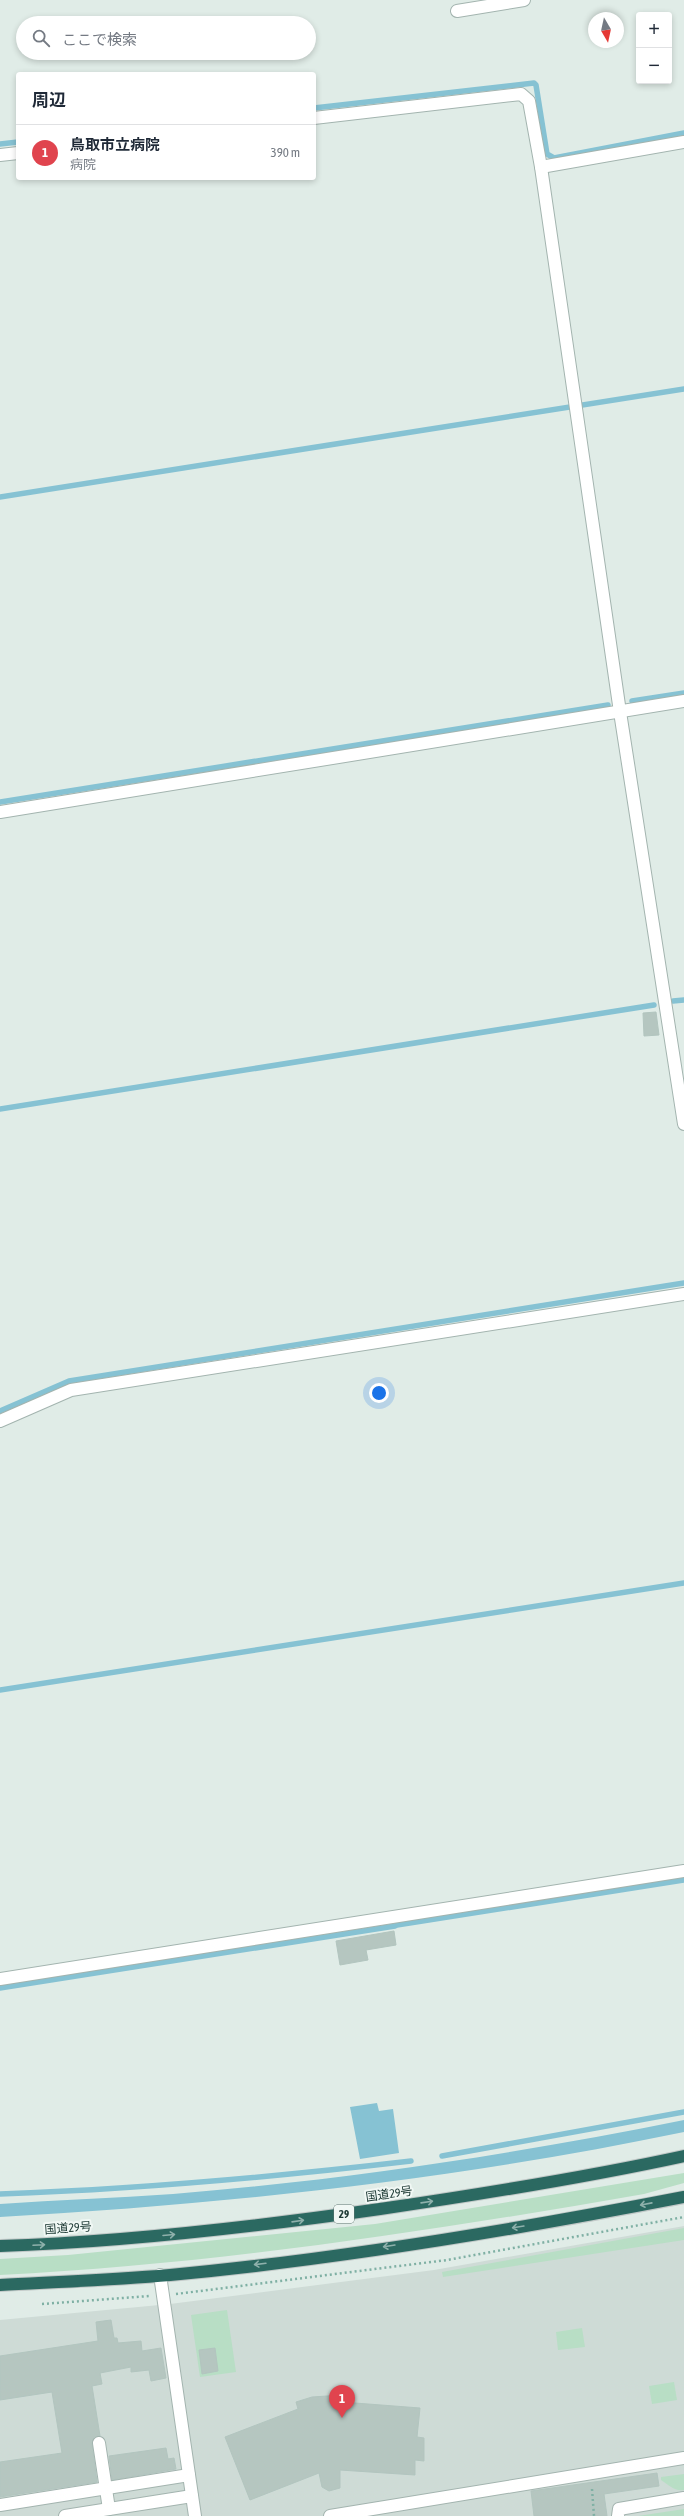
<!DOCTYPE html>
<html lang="ja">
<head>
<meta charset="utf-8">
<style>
  :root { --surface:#fff; --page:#f6f6f7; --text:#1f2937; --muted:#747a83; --line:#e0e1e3; --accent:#805344 }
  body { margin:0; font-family:"Asap Condensed","Noto Sans JP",sans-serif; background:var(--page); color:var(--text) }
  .controls { position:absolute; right:12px; top:12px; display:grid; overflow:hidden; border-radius:4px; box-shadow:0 2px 6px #0003 }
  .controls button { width:36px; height:36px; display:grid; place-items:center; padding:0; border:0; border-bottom:1px solid var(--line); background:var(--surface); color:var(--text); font:20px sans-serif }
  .compass { position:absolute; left:588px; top:12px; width:36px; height:36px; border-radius:50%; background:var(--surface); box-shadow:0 2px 6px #0003; rotate:171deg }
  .you { position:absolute; left:379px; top:1393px; width:14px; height:14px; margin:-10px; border:3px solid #fff; border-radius:50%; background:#1a73e8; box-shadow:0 0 0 6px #1a73e833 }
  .badge { display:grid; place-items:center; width:26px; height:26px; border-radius:50%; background:var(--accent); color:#fff; font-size:13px; font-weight:700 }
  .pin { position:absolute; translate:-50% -33px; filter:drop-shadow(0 1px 2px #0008) }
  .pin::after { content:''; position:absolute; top:21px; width:14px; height:12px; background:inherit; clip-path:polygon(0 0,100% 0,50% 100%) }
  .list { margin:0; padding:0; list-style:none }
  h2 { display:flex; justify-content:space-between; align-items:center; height:52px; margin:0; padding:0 16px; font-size:17px }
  h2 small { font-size:13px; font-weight:400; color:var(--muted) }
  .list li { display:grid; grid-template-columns:26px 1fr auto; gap:12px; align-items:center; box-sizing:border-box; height:56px; padding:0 16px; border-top:1px solid var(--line) }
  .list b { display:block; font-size:15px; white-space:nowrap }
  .list p { margin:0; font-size:13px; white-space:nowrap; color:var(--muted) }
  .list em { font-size:13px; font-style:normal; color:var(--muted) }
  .icon { flex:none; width:22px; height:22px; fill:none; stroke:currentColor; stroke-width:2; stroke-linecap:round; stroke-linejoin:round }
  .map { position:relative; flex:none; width:684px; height:2516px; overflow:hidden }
  .search { position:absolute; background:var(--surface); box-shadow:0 2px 6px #0003; left:16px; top:16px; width:300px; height:44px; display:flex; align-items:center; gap:10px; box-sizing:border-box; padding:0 14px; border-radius:22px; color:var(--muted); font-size:15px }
  .panel { position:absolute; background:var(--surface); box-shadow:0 2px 6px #0003; left:16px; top:72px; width:300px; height:108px; border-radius:4px }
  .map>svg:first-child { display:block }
</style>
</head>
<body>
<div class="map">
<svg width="684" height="2516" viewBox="0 0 684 2516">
  <rect width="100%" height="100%" fill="#e0ece7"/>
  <path fill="#cedbd6" d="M684,2226V2516H0V2320L170,2304L434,2270Z"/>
  <g fill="#b8dec5">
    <path d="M684,2173V2183L644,2194C431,2231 217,2264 0,2275V2259L68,2255L375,2224Z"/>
    <path d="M684,2228V2240L443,2277L442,2272Z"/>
    <path d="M227,2310L236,2372L200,2377L191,2315Z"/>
    <path d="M582,2328L585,2347L558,2350L556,2332Z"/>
    <path d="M674,2382L677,2400L652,2404L649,2386Z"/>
    <path d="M684,2474V2490C675,2492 669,2485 661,2480V2477Z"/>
    <path d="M684,2509V2516H638Z"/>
  </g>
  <g fill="#86c2d3">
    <path d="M377,2103L379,2111L393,2109L399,2153L360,2159L350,2107Z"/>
    <path d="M684,2120V2132C459,2179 229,2204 0,2217V2204C58,2200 115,2198 173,2194C345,2180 515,2154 684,2120Z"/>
  </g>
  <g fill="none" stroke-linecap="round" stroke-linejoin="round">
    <g stroke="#86c2d3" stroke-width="5.5">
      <path d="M314,108L534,83L536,85L547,154L554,158L684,133"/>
      <path d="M0,144L18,142"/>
      <path d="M0,497L684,389"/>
      <path d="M632,701L684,693"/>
      <path d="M0,802L608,705"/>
      <path d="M673,1001L684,1000"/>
      <path d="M0,1109L654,1005"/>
      <path d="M0,1411L69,1381L684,1283"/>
      <path d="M0,1690L684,1583"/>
      <path d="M397,1925L684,1880"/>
      <path d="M0,1988L395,1926"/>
      <path d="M442,2156L684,2112"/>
      <path d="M0,2194C138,2189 274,2177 411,2161"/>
    </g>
  </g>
  <g fill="#b5c6c0" stroke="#b2c5bf">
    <path d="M656,1012L659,1035L644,1036L643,1013Z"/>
    <path d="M394,1931L396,1945L366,1950L368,1960L340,1965L336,1941Z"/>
    <path d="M111,2320L114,2338H117L118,2343L141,2341L142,2351L161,2348L166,2378L151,2381L149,2370L131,2372V2367L100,2373L102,2384L92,2386L100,2436L94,2437L92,2444L97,2482L0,2497V2462L62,2453L52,2392L0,2400V2356L98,2341L96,2322Z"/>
    <path d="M215,2348L218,2371L202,2374L199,2350Z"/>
    <path d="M342,2395V2402L420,2408L417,2437L424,2438V2461L415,2460V2475L340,2470V2488L329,2491L322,2487L319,2473L250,2500L225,2437L298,2409L296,2402L312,2397Z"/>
    <path d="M166,2448L168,2459L174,2458L176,2469L112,2480L109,2456Z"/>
    <path d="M657,2473L659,2486L604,2494L607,2516H534L531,2491Z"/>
  </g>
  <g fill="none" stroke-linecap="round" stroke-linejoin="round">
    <defs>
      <g id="minor">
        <path d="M457,11L524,0"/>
        <path d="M314,118L521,94L529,101L541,167L620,712L684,1124"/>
        <path d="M0,155L18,153"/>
        <path d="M541,167L684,142"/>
        <path d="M0,812L684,701"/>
        <path d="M0,1421L71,1390L684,1294"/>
        <path d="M0,1979L684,1871"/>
        <path d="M160,2275L195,2516"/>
        <path d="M99,2443L109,2509"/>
        <path d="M0,2505L189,2475"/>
        <path d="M65,2516L192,2496"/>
        <path d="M330,2516L684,2458"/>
        <path d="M618,2516L619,2509L684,2498"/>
      </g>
      <g id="highway">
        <path d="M0,2246C127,2242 254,2227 380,2209C482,2194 583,2178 684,2156"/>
        <path d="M0,2285C56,2282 113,2280 170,2275C342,2259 514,2230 684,2197"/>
      </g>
    </defs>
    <use href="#minor" stroke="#a3b4af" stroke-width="14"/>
    <use href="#highway" stroke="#c1c8c7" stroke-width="14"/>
    <g stroke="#7fb0a4" stroke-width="2.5" stroke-dasharray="2 3" stroke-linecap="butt">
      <path d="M176,2294L447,2260L684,2217"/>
      <path d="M42,2304L150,2296"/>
      <path d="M592,2489L594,2516"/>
    </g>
    <use href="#minor" stroke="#fff" stroke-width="12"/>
    <use href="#highway" stroke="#2b6961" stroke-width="12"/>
  </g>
  <defs><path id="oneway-shaft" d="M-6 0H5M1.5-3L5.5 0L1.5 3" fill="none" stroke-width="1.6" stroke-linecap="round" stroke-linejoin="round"/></defs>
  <g stroke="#8eb0ab">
    <use href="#oneway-shaft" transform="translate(427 2202) rotate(-8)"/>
    <use href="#oneway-shaft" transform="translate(646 2204) rotate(169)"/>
    <use href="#oneway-shaft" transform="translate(298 2221) rotate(-8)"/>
    <use href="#oneway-shaft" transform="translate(518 2227) rotate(171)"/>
    <use href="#oneway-shaft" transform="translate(169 2235) rotate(-5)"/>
    <use href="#oneway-shaft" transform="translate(39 2245) rotate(-3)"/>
    <use href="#oneway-shaft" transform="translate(389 2246) rotate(171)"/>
    <use href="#oneway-shaft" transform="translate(260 2264) rotate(173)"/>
  </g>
  <g text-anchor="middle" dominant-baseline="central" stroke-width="4" stroke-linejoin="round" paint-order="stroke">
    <rect fill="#f1f8f5" stroke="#5f7470" stroke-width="1" x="334" y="2205" width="20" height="18" rx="3"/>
    <g font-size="11" font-weight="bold" fill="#203c37">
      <text x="344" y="2214">29</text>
    </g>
    <g font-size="12" fill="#203c37" stroke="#f1f8f5">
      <text transform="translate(389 2194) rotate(-8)">国道29号</text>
      <text transform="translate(68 2228) rotate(-4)">国道29号</text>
    </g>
  </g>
</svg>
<div class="controls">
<button>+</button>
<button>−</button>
</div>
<svg class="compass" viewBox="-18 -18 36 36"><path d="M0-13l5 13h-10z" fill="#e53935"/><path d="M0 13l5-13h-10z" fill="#747a83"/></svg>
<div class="you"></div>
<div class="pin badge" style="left:342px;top:2418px;background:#e0444e">1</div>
<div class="search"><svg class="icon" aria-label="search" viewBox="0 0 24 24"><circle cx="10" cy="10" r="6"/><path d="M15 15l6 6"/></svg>ここで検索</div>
<section class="panel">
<h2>周辺<small></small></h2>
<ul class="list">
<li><span class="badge" style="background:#e0444e">1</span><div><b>鳥取市立病院</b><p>病院</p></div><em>390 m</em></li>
</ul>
</section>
</div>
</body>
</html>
